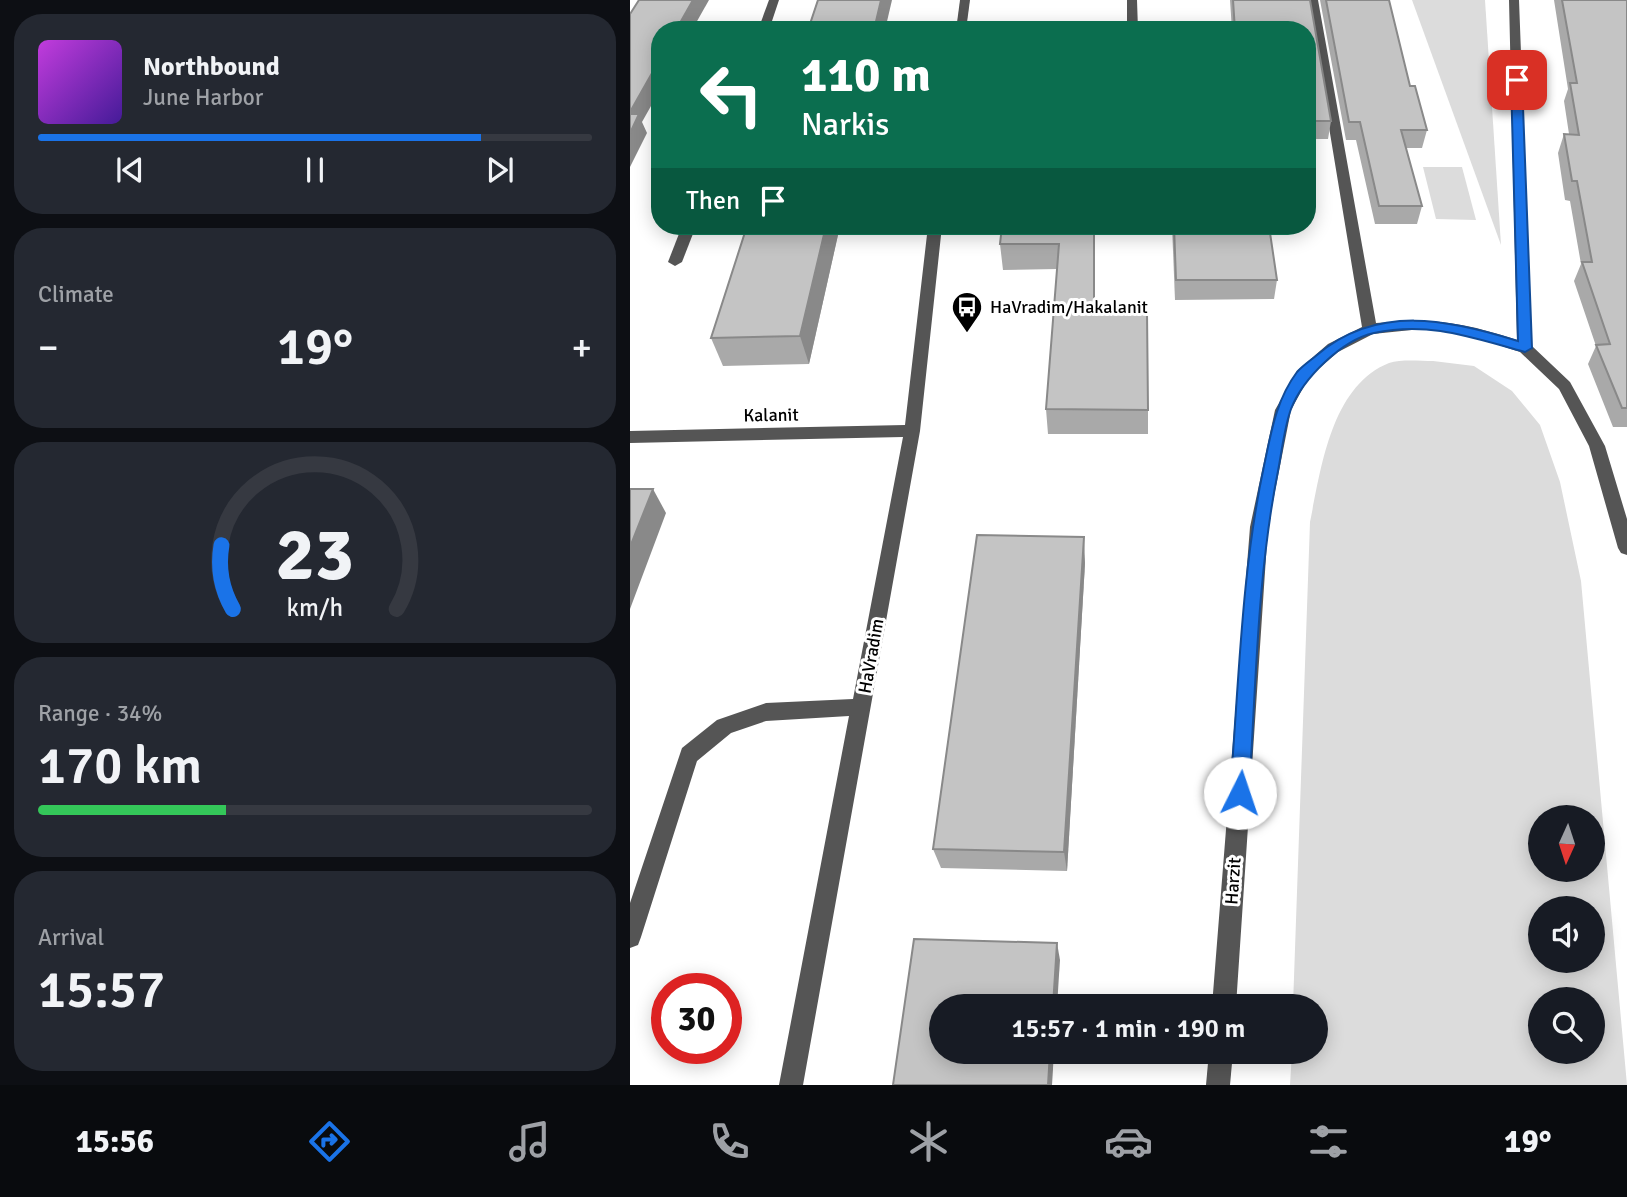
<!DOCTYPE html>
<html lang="en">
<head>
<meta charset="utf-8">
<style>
  :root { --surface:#171b24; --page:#242831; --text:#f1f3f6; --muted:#9ea1a6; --line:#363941; --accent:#1a73e8 }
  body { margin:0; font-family:Signika,sans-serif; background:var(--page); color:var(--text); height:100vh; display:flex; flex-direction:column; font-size:26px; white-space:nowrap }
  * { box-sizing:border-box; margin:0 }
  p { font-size:23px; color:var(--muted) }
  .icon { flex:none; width:38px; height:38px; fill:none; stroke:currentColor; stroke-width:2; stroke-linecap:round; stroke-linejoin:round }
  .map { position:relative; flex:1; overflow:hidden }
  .side { display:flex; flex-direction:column; gap:14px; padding:14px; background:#0d0f14; width:630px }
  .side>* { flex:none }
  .guide { position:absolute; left:21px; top:21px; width:665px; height:214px; border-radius:28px; box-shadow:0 4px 18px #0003; background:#0b6e4f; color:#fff; overflow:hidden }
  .needle { width:46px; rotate:183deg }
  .buttons { position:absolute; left:898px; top:805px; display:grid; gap:14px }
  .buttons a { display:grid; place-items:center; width:77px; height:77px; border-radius:50%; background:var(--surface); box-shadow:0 4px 18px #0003; font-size:35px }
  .speed { position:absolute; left:21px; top:973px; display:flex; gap:14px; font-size:35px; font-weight:700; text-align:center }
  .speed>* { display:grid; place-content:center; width:91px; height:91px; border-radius:50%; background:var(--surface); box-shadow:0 4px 18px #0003; line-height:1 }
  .speed .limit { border:10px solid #d22; background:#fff; color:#111 }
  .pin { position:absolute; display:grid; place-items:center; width:60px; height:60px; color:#fff; margin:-30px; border-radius:14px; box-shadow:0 4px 10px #0006 }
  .me { position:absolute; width:77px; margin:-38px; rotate:4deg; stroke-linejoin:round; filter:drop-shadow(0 0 5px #0008) }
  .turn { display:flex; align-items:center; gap:24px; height:147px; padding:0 35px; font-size:32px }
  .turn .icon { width:91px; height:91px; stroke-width:2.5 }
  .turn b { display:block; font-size:49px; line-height:60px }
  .then { display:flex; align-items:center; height:66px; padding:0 35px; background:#0003; gap:14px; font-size:26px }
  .big { font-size:52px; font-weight:600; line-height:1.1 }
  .side .widget { flex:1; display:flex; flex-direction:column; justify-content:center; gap:10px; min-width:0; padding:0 24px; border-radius:28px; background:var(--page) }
  .side .dial { align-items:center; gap:0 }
  .dial svg { height:182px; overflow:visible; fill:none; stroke:var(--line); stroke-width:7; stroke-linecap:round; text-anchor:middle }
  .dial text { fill:var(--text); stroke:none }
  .song { display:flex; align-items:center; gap:21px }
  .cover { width:84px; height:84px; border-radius:10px; background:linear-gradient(135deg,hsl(290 70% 55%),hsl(260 70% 35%)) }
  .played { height:7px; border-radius:4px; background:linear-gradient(90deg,var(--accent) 80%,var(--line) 80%) }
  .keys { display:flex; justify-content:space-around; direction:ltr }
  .heat { display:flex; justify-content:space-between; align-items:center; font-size:38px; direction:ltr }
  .charge { height:10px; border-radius:5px; background:linear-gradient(90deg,#34c759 34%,var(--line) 0) }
  .trip { position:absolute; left:299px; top:994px; width:399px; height:70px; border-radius:35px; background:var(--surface); box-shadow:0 4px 18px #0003; font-weight:600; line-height:70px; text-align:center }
  .dock { display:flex; height:112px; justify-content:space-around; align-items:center; background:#090b0e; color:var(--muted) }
  .dock .icon { width:49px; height:49px }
  .dock .on { color:var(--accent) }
  .dock b { font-size:32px; color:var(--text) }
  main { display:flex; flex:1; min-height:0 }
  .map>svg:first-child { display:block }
  .green { fill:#dcdcdc; fill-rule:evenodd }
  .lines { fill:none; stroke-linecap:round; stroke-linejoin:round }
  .minor { fill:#555; fill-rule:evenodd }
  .wall { fill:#a9a9a9 }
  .shaded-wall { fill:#898989 }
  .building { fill:#c4c4c4; stroke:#898989; stroke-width:2 }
  .route { fill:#1a73e8; stroke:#114b97; stroke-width:2 }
  .labels { text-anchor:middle; stroke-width:6; stroke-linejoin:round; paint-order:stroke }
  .poi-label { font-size:18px; fill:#000; stroke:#fff; text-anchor:start }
  .street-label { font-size:18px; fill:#000; stroke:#fff }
</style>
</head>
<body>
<main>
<section class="side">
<div class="widget">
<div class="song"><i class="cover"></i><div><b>Northbound</b><p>June Harbor</p></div></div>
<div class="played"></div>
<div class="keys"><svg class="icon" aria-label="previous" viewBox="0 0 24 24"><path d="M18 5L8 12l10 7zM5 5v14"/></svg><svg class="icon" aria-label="pause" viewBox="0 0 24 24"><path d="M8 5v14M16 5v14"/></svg><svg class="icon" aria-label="next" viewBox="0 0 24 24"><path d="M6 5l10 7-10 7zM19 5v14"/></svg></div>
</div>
<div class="widget"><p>Climate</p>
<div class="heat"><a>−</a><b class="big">19°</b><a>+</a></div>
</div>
<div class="widget dial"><svg viewBox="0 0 100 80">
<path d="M14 69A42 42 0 1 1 86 69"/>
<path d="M14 69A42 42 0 0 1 9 41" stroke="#1a73e8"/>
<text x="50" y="56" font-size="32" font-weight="700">23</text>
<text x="50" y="72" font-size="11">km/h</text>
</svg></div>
<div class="widget"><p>Range · 34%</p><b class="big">170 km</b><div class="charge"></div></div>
<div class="widget"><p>Arrival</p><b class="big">15:57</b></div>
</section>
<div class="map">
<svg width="997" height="1085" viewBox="0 0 997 1085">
  <rect width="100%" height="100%" fill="#fff"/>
  <!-- green -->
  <g class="green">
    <polygon points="782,0 855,0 871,245"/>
    <polygon points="793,167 832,167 846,220 806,219"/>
    <path d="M803 361 844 366 882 391 910 425 930 482 951 581 997 1085H660L662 1052H686V1006H663L680 522C691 469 701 386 759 363 771 359 790 361 803 361ZM910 817H962V870H910ZM910 908H962V961H910ZM910 999H962V1052H910Z"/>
  </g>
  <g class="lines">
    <!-- minor -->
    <g class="minor">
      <polygon points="139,0 149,0 139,30 128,30"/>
      <polygon points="330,0 340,0 336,30 326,30"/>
      <polygon points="497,0 507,0 508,30 458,30 463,27 497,26"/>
      <path d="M678 0H688L746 323C805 318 832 322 887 340L879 0H889L902 346 940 382 975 446 997 519V555L991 553 988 548 959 446 929 389 890 352 835 334 791 329 743 334 708 352 679 377 661 410 638 527 606 1006H582L620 527 645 410 668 370 698 344 732 327Z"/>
      <polygon points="52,226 66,226 52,262 45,266 38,262"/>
      <polygon points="298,226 312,226 290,431 173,1085 149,1085 219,716 136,721 101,733 67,761 11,937 8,945 0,948 0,903 52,748 87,720 136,703 223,699 273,437 0,443 0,431 275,425"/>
      <polygon points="579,1052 603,1052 600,1085 576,1085"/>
    </g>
  </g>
  <!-- wall -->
  <g class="wall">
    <polygon points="600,0 680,0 701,121 698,139 677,139 677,30 602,30"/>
    <polygon points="690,0 759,0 780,86 797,130 792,148 776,148 792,206 787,224 745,224 726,140 716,140"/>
    <polygon points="924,0 997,0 997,427 983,427 958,364 966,346 944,281 951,264 940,201 935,200 928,153 934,134 939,134 934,101 938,89"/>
    <polygon points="210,226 179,364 93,366 81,338"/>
    <polygon points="372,226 465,226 464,312 518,410 518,434 418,434 416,409 427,269 373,270 370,244"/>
    <polygon points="542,226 639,226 647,280 644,299 545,300"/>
    <polygon points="455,563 437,871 311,868 303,849"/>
  </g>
  <!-- shaded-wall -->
  <g class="shaded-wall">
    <polygon points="63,0 79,0 62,30 46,30"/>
    <polygon points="251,0 262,0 255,30 244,30"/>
    <polygon points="30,59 30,90 12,122 17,133 0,167 0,112"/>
    <polygon points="196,226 210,226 179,364 170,336"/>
    <polygon points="464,226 465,226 464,337"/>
    <polygon points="23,489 36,513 0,609 0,547"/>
    <polygon points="454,537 455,563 437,871 434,852"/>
    <polygon points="427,943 430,960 427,1006 423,1006"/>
    <polygon points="420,1052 424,1052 422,1085 418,1085"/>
  </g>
  <!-- building -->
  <g class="building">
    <polygon points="9,0 63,0 46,30 30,30 30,59 0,112 0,14"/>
    <polygon points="188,0 251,0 244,30 178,30"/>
    <polygon points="603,0 680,0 701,121 677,121 677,30 605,30"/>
    <polygon points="696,0 759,0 780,86 785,86 797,130 771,130 792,206 749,206 730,122 719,122"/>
    <polygon points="932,0 997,0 997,408 992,408 966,345 980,344 952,262 962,262 947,181 942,181 934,134 949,135 940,83 947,83"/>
    <polygon points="0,114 9,114 0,133"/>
    <polygon points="117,226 196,226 170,336 81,338"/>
    <polygon points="372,226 464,226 464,312 517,312 518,410 416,409 429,244 370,244"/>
    <polygon points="544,226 639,226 647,280 546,280"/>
    <polygon points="0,489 23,489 0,547"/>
    <polygon points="347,535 454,537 434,852 303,849"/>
    <polygon points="284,939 427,943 423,1006 312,1006 312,1052 420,1052 418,1085 263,1085"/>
  </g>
  <!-- route -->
  <path class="route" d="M887 77 892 80 902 348 895 352C843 338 800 321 744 333 712 340 673 378 661 409 654 428 652 451 648 471 627 577 626 686 619 793L616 799 610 802 603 799 600 793C609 684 611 573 634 466 641 433 646 400 667 372 672 366 681 360 687 355 747 304 819 319 888 341L881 80Z"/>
  <!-- icons -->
  <defs>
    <g id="bus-pin" transform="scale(1.575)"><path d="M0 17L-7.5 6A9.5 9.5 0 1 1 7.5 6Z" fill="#000" stroke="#fff"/><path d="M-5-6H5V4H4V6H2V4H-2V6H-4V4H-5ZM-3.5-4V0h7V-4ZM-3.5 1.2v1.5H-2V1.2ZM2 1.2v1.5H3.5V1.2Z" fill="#fff"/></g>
  </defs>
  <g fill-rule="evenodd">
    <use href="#bus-pin" x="337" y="307"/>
  </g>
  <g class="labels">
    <!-- poi labels -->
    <g class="poi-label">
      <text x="360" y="313">HaVradim/Hakalanit</text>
    </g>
    <!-- street labels -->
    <g class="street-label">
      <text transform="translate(141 415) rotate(-1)" y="6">Kalanit</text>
      <text transform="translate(241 656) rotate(-80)" y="6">HaVradim</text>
      <text transform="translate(603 881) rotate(-86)" y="6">Harzit</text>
    </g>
  </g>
</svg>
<div class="buttons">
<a><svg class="needle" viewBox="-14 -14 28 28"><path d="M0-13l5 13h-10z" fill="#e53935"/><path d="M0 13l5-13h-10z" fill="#9ea1a6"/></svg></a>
<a><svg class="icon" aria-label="sound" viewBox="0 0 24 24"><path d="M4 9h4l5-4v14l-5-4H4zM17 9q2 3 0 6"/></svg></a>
<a><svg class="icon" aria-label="search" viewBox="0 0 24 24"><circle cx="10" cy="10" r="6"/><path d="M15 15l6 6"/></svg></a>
</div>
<div class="speed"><div class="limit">30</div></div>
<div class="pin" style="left:887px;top:80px;background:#d93025"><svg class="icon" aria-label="arrive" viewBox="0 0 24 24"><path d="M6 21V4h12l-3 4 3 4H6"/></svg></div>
<svg class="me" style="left:610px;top:793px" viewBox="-20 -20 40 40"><circle r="19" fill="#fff"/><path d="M0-13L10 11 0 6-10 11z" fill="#1a73e8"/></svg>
<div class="trip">15:57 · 1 min · 190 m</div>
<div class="guide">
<div class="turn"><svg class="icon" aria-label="left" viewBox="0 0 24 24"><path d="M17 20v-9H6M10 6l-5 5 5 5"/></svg><div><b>110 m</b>Narkis</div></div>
<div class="then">Then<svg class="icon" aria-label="arrive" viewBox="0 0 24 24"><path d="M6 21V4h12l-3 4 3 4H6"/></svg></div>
</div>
</div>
</main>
<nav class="dock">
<b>15:56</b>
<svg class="icon on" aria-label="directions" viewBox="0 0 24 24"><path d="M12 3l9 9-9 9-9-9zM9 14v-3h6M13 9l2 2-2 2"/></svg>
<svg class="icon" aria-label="music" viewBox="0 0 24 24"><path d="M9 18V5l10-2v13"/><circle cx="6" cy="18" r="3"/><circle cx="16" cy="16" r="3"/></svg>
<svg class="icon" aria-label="phone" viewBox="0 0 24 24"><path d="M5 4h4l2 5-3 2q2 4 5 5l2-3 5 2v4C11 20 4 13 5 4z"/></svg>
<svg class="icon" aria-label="climate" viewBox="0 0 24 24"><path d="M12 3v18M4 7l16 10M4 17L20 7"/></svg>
<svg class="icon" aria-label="car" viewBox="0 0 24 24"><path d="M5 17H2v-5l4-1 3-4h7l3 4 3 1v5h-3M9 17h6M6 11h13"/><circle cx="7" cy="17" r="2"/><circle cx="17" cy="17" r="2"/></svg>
<svg class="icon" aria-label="filters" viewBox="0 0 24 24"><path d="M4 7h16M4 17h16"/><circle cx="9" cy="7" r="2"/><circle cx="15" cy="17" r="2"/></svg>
<b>19°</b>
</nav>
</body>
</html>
